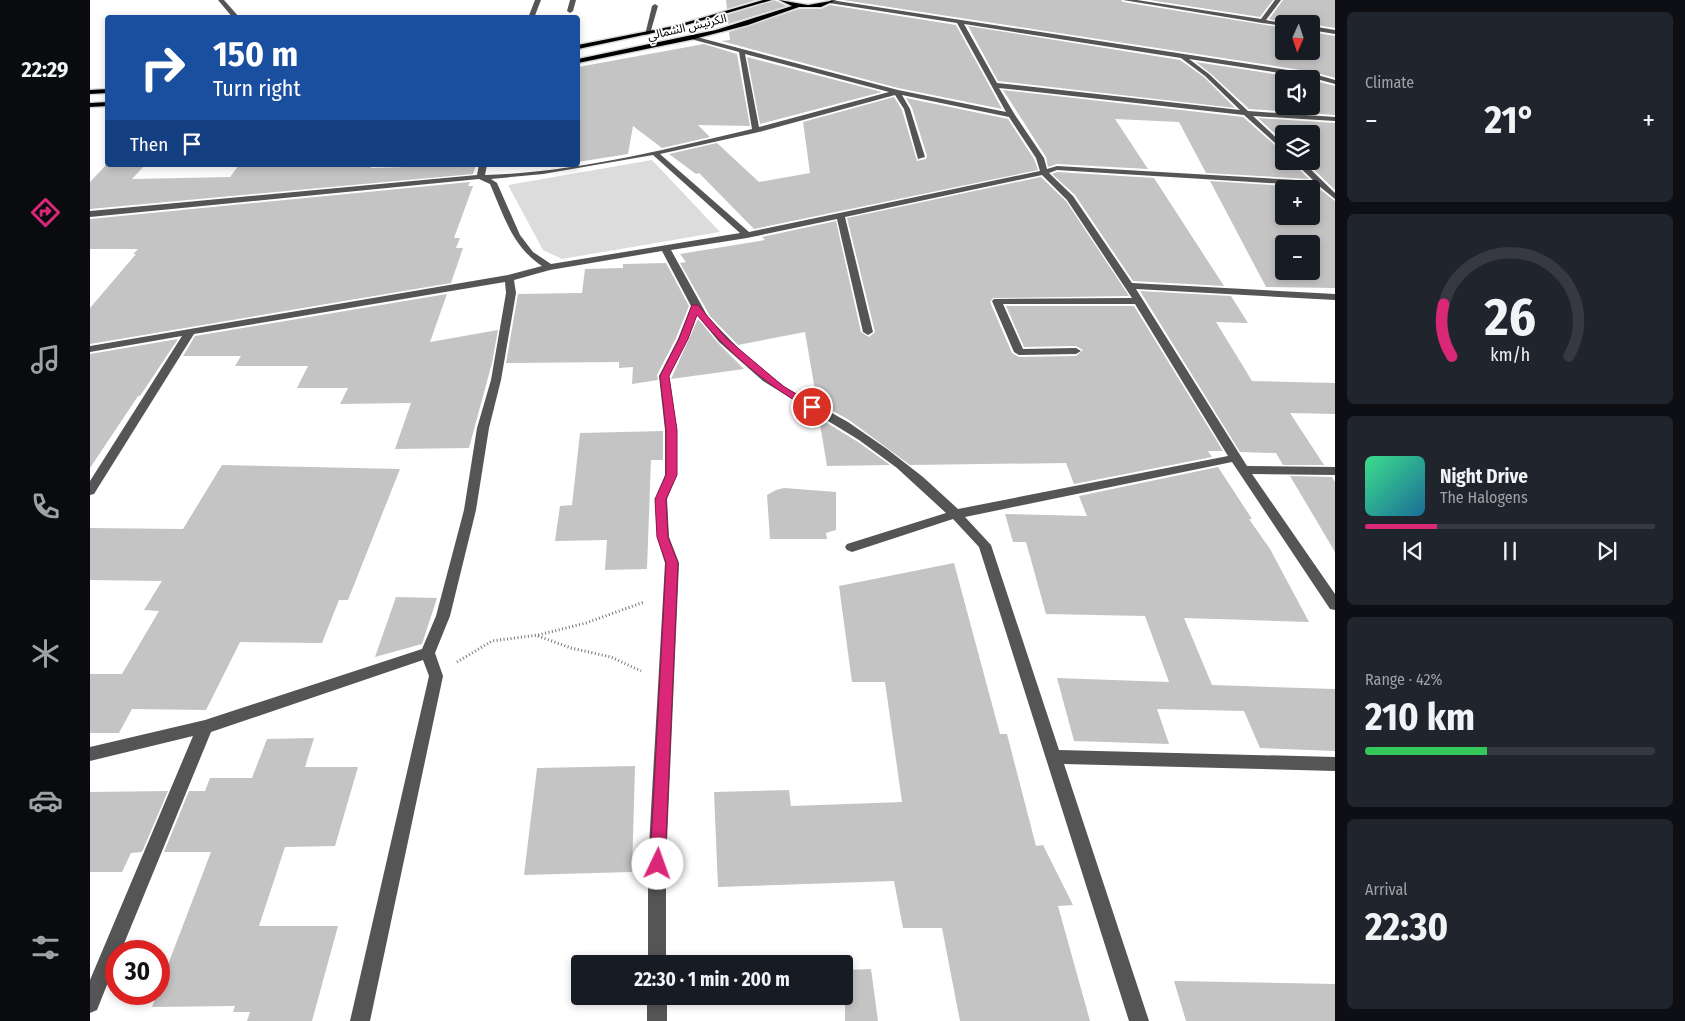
<!DOCTYPE html>
<html lang="en">
<head>
<meta charset="utf-8">
<style>
  :root { --surface:#171b24; --page:#20242c; --text:#f1f3f6; --muted:#9ea1a6; --line:#363941; --accent:#db2777 }
  body { margin:0; font-family:"Fira Sans Condensed","Noto Sans Arabic",sans-serif; background:var(--page); color:var(--text); height:100vh; display:flex; flex-direction:column; font-size:19px; white-space:nowrap }
  * { box-sizing:border-box; margin:0 }
  p { font-size:16px; color:var(--muted) }
  .icon { flex:none; width:28px; height:28px; fill:none; stroke:currentColor; stroke-width:2; stroke-linecap:round; stroke-linejoin:round }
  .map { position:relative; flex:1; overflow:hidden }
  .panel { display:flex; flex-direction:column; gap:12px; padding:12px; background:#0d0f14; width:350px }
  .panel>* { flex:none }
  .banner { position:absolute; left:15px; top:15px; width:475px; height:152px; border-radius:5px; box-shadow:0 2px 8px #0003; background:#1a4fa0; color:#fff; overflow:hidden }
  .needle { width:32px; rotate:183deg }
  .controls { position:absolute; left:1185px; top:15px; display:grid; gap:10px }
  .controls a { display:grid; place-items:center; width:45px; height:45px; border-radius:5px; background:var(--surface); box-shadow:0 2px 8px #0003; font-size:25px }
  .speed { position:absolute; left:15px; top:940px; display:flex; gap:10px; font-size:25px; font-weight:700; text-align:center }
  .speed>* { display:grid; place-content:center; width:65px; height:65px; border-radius:50%; background:var(--surface); box-shadow:0 2px 8px #0003; line-height:1 }
  .speed .limit { border:8px solid #d22; background:#fff; color:#111 }
  .pin { position:absolute; display:grid; place-items:center; width:42px; height:42px; color:#fff; margin:-21px; border:2px solid #fff; border-radius:50%; box-shadow:0 1px 5px #0007 }
  .me { position:absolute; width:55px; margin:-28px; rotate:3deg; stroke-linejoin:round; filter:drop-shadow(0 0 4px #0008) }
  .turn { display:flex; align-items:center; gap:18px; height:105px; padding:0 25px; font-size:22px }
  .turn .icon { width:65px; height:65px; stroke-width:2.5 }
  .turn b { display:block; font-size:35px; line-height:42px }
  .then { display:flex; align-items:center; height:48px; padding:0 25px; background:#0003; gap:10px; font-size:19px }
  .big { font-size:38px; font-weight:700; line-height:1.1 }
  .panel .widget { flex:1; display:flex; flex-direction:column; justify-content:center; gap:8px; min-width:0; padding:0 18px; border-radius:8px; background:var(--page) }
  .panel .dial { align-items:center; gap:0 }
  .dial svg { height:130px; overflow:visible; fill:none; stroke:var(--line); stroke-width:7; stroke-linecap:round; text-anchor:middle }
  .dial text { fill:var(--text); stroke:none }
  .song { display:flex; align-items:center; gap:15px }
  .cover { width:60px; height:60px; border-radius:8px; background:linear-gradient(135deg,hsl(150 70% 55%),hsl(200 70% 35%)) }
  .played { height:5px; border-radius:2px; background:linear-gradient(90deg,var(--accent) 25%,var(--line) 25%) }
  .keys { display:flex; justify-content:space-around; direction:ltr }
  .heat { display:flex; justify-content:space-between; align-items:center; font-size:28px; direction:ltr }
  .charge { height:8px; border-radius:4px; background:linear-gradient(90deg,#34c759 42%,var(--line) 0) }
  .trip { position:absolute; left:481px; top:955px; width:282px; height:50px; border-radius:5px; background:var(--surface); box-shadow:0 2px 8px #0003; font-weight:700; line-height:50px; text-align:center }
  main { display:flex; flex:1; min-height:0 }
  .tabs { display:flex; flex-direction:column; width:90px; justify-content:space-around; align-items:center; background:#090b0e; color:var(--muted) }
  .tabs .icon { width:35px; height:35px }
  .tabs .selected { color:var(--accent) }
  .tabs b { font-size:22px; color:var(--text) }
  .map>svg:first-child { display:block }
  .green { fill:#dcdcdc }
  .building { fill:#c4c4c4; fill-rule:evenodd }
  .lines { fill:none; stroke-linecap:round; stroke-linejoin:round }
  .major-casing { stroke:#dbdbdb; stroke-width:3 }
  .path { stroke:#777; stroke-width:3; stroke-dasharray:1 2.5; stroke-linecap:butt }
  .minor { fill:#555; fill-rule:evenodd }
  .major { fill:#000; fill-rule:evenodd }
  .route { fill:#db2777; stroke:#8e194d }
  .labels { text-anchor:middle; stroke-width:4; stroke-linejoin:round; paint-order:stroke }
  .far-street-label { font-size:12px; fill:#000; stroke:#fff }
</style>
</head>
<body>
<main>
<nav class="tabs">
<b>22:29</b>
<svg class="icon selected" aria-label="directions" viewBox="0 0 24 24"><path d="M12 3l9 9-9 9-9-9zM9 14v-3h6M13 9l2 2-2 2"/></svg>
<svg class="icon" aria-label="music" viewBox="0 0 24 24"><path d="M9 18V5l10-2v13"/><circle cx="6" cy="18" r="3"/><circle cx="16" cy="16" r="3"/></svg>
<svg class="icon" aria-label="phone" viewBox="0 0 24 24"><path d="M5 4h4l2 5-3 2q2 4 5 5l2-3 5 2v4C11 20 4 13 5 4z"/></svg>
<svg class="icon" aria-label="climate" viewBox="0 0 24 24"><path d="M12 3v18M4 7l16 10M4 17L20 7"/></svg>
<svg class="icon" aria-label="car" viewBox="0 0 24 24"><path d="M5 17H2v-5l4-1 3-4h7l3 4 3 1v5h-3M9 17h6M6 11h13"/><circle cx="7" cy="17" r="2"/><circle cx="17" cy="17" r="2"/></svg>
<svg class="icon" aria-label="filters" viewBox="0 0 24 24"><path d="M4 7h16M4 17h16"/><circle cx="9" cy="7" r="2"/><circle cx="15" cy="17" r="2"/></svg>
</nav>
<div class="map">
<svg width="1245" height="1021" viewBox="0 0 1245 1021">
  <rect width="100%" height="100%" fill="#fff"/>
  <!-- green -->
  <polygon class="green" points="562,160 630,232 472,259 453,250 418,185"/>
  <!-- building -->
  <g class="building">
    <polygon points="636,0 666,0 637,9"/>
    <polygon points="684,0 697,6 638,24 637,15"/>
    <polygon points="753,0 1031,0 1033,2 1194,28 1194,51 1221,51 1221,32 1245,36 1245,78 1224,72"/>
    <polygon points="1059,0 1183,0 1170,17"/>
    <polygon points="1193,0 1245,0 1245,28 1221,24 1199,24 1179,19"/>
    <polygon points="740,5 866,25 912,109 808,88 631,41 640,40 639,32 709,9 731,9"/>
    <polygon points="878,26 1090,60 1114,77 1145,108 908,81"/>
    <polygon points="614,44 647,54 660,126 608,125 620,137 572,148 543,126 538,154 488,162 488,67"/>
    <polygon points="657,57 792,92 670,124"/>
    <polygon points="1106,62 1216,79 1194,79 1194,106 1221,106 1221,80 1245,86 1245,115 1159,109 1120,73"/>
    <polygon points="913,90 1153,117 1194,153 1194,161 1201,161 1219,179 1116,173 1089,122 1025,119 1058,169 967,164 958,167 956,157"/>
    <polygon points="804,97 812,110 827,161 836,159 837,156 822,108 816,98 918,119 944,159 948,170 664,229 609,173 606,174 579,154 627,143 669,182 720,173 713,122"/>
    <polygon points="1168,118 1245,123 1245,190 1215,161 1221,161 1221,134 1194,134 1194,142"/>
    <polygon points="16,165 55,165 42,179 140,177 149,165 282,165 281,168 386,165 383,174 0,209 0,182"/>
    <polygon points="967,172 1064,178 1134,286 1043,281 985,195 962,174"/>
    <polygon points="951,177 976,201 1039,296 903,298 900,302 922,353 929,357 986,356 993,350 986,346 934,347 916,306 1044,306 1133,451 1118,451 1122,457 984,484 976,463 820,465 759,420 727,402 715,332 648,345 620,316 590,263 596,262 590,254 675,240 672,237 746,221 771,332 779,337 785,332 757,218"/>
    <path d="M1120 181 1228 188 1245 201V288L1176 287ZM1194 189H1221V216H1194ZM1194 244H1221V271H1194Z"/>
    <polygon points="380,182 378,186 383,186 364,238 370,238 366,248 373,248 361,283 0,344 0,308 46,254 43,254 48,249 0,249 0,219"/>
    <polygon points="576,263 599,306 586,338 567,375 568,380 542,384 543,367 529,368 529,362 416,363 428,294 492,293 495,269 533,268 533,264"/>
    <polygon points="1050,291 1141,296 1158,323 1126,322 1162,381 1245,383 1245,414 1200,413 1234,465 1193,465 1186,453 1150,452"/>
    <polygon points="357,294 340,342 408,330 402,363 379,448 305,449 321,403 250,404 258,388 207,388 218,366 145,366 151,356 93,356 105,336"/>
    <polygon points="608,319 628,343 654,369 581,379"/>
    <polygon points="88,339 50,396 48,396 0,468 0,354"/>
    <polygon points="729,418 768,442 800,465 737,466"/>
    <polygon points="573,431 573,460 561,460 557,569 515,570 517,540 465,541 470,506 482,505 490,433"/>
    <polygon points="132,465 310,469 258,600 249,600 232,643 150,642 116,710 42,709 29,733 0,733 0,674 32,674 69,611 54,610 72,581 0,580 0,528 93,529"/>
    <polygon points="1128,467 1162,519 1159,519 1180,549 1219,622 1094,618 1122,685 1245,689 1245,751 1170,748 1154,711 1067,709 1079,744 984,741 967,678 1079,682 1055,616 956,614 936,542 923,542 915,514 997,516 989,496"/>
    <polygon points="1200,476 1242,477 1245,482 1245,552"/>
    <polygon points="694,488 746,492 746,530 736,533 737,539 680,539 677,495 686,490"/>
    <polygon points="864,563 910,734 917,734 946,846 953,845 983,905 968,906 1000,1021 870,1021 852,928 813,928 804,881 628,887 624,792 699,790 701,806 812,802 795,682 762,682 749,586"/>
    <polygon points="306,597 347,598 332,644 285,657"/>
    <polygon points="224,738 215,767 268,767 245,846 195,847 169,926 248,926 222,1021 157,1021 160,1012 143,1012 145,1006 62,1007 67,994 69,994 69,988 121,852 74,852 99,791 115,791 120,778 162,778 177,739"/>
    <polygon points="545,766 542,872 434,875 447,768"/>
    <polygon points="78,791 52,852 41,853 32,872 0,872 0,792"/>
    <polygon points="781,969 788,1021 755,1021 755,970"/>
    <polygon points="1084,981 1245,984 1245,1021 1096,1021"/>
  </g>
  <g class="lines">
    <!-- major casing -->
    <g class="major-casing">
      <g id="major">
        <polygon points="673,0 682,0 586,28 488,49 488,45 584,26"/>
        <polygon points="689,0 718,5 746,0 731,7 709,7 658,25 600,40 488,63 488,59 626,30 702,6"/>
        <polygon points="18,89 18,93 0,94 0,90"/>
        <polygon points="18,102 18,106 0,107 0,103"/>
      </g>
    </g>
    <!-- path -->
    <g class="path">
      <polyline points="448,636 481,648 521,657 551,671"/>
      <polyline points="367,662 402,641 448,635 496,623 554,602"/>
    </g>
    <!-- minor -->
    <g class="minor">
      <polygon points="128,0 134,0 150,18 143,18"/>
      <polygon points="445,0 451,0 444,18 438,18"/>
      <polygon points="480,0 486,0 483,11 480,13 477,11"/>
      <path d="M741 0 1224 74 1245 80V84L1223 78 1099 59 1119 74 1158 111 1245 117V121L1163 116 1194 145V151L1154 115 909 88 925 115 954 158 957 169 967 166 1224 181 1203 161H1212L1245 193V199L1229 186 967 170 959 173 983 196 1042 283 1245 294V300L1046 289 1157 466 1245 467V475L1162 474 1245 594V610L1240 609 1142 462 875 517 901 545 969 750 1245 757V771L974 764 1059 1021H1039L889 547 863 519 762 552 757 550 755 547 757 544 856 513 807 468 769 440 673 381 629 342 607 315 598 339 579 376 587 430V475L577 499 579 537 589 563 576 864V964H558V864L575 563 567 537 565 499 575 475V430L569 376 588 339 601 306 572 251 460 270 424 280 426 293 411 380 399 428 386 510 360 616 345 653 353 676 280 1021H260L339 676 333 660 121 732 31 951H26V962L7 1010 0 1013V980L103 736 0 761V747L115 720 332 649 346 616 374 510 387 428 401 380 416 293 415 282 104 334 4 494 0 495V481L92 336 0 352V346L418 275 452 266C422 246 414 216 400 184L389 179 0 217V211L387 175 389 165H397L395 175C482 173 577 149 662 129L649 52 601 39 603 36 808 90 916 112 867 23 739 3ZM874 24 1091 58 1115 76 1150 110 907 83ZM655 54 799 92 669 127ZM805 95 814 109 828 159 835 157 820 109 812 95 919 117 946 158 950 171 659 232 570 154 669 132ZM563 155 650 233 461 264 443 252 430 235 407 183 401 179 453 174ZM952 175 977 200 1042 298 904 299 902 301 924 352 929 355 986 354 991 351 986 348 933 349 913 304H1045L1138 456 868 509 833 477 797 449 758 422 695 387 657 357 618 317 581 250 657 238 747 219 773 332 778 335 783 332 755 217Z"/>
      <polygon points="1033,0 1047,0 1171,19 1185,0 1191,0 1176,20 1197,24 1194,24 1194,26 1172,23"/>
      <polygon points="565,4 568,6 560,34 555,35 562,6"/>
      <polygon points="1221,26 1245,30 1245,34 1221,30"/>
      <rect x="557" y="996" width="20" height="25"/>
    </g>
    <!-- major -->
    <use href="#major" class="major"/>
  </g>
  <!-- route -->
  <path class="route" d="M602 305H608L636 338 693 386 727 407 722 410 719 409C675 384 639 353 607 315L598 339 579 376 587 430V475L576 499 578 537 588 563 575 864 573 870 568 872 562 870 560 864 576 563 567 537 565 499 576 475V430L570 376 589 339Z"/>
  <g class="labels">
    <!-- far-street labels -->
    <g class="far-street-label">
      <text transform="translate(597 27) rotate(-13)" y="4">الكرنيش الشمالي</text>
    </g>
  </g>
</svg>
<div class="controls">
<a><svg class="needle" viewBox="-14 -14 28 28"><path d="M0-13l5 13h-10z" fill="#e53935"/><path d="M0 13l5-13h-10z" fill="#9ea1a6"/></svg></a>
<a><svg class="icon" aria-label="sound" viewBox="0 0 24 24"><path d="M4 9h4l5-4v14l-5-4H4zM17 9q2 3 0 6"/></svg></a>
<a><svg class="icon" aria-label="layers" viewBox="0 0 24 24"><path d="M12 4l9 5-9 5-9-5zM3 14l9 5 9-5"/></svg></a>
<a>+</a>
<a>−</a>
</div>
<div class="speed"><div class="limit">30</div></div>
<div class="pin" style="left:722px;top:407px;background:#d93025"><svg class="icon" aria-label="arrive" viewBox="0 0 24 24"><path d="M6 21V4h12l-3 4 3 4H6"/></svg></div>
<svg class="me" style="left:568px;top:864px" viewBox="-20 -20 40 40"><circle r="19" fill="#fff"/><path d="M0-13L10 11 0 6-10 11z" fill="#db2777"/></svg>
<div class="trip">22:30 · 1 min · 200 m</div>
<div class="banner">
<div class="turn"><svg class="icon" aria-label="right" viewBox="0 0 24 24"><path d="M7 20v-9h11M14 6l5 5-5 5"/></svg><div><b>150 m</b>Turn right</div></div>
<div class="then">Then<svg class="icon" aria-label="arrive" viewBox="0 0 24 24"><path d="M6 21V4h12l-3 4 3 4H6"/></svg></div>
</div>
</div>
<section class="panel">
<div class="widget"><p>Climate</p>
<div class="heat"><a>−</a><b class="big">21°</b><a>+</a></div>
</div>
<div class="widget dial"><svg viewBox="0 0 100 80">
<path d="M14 69A42 42 0 1 1 86 69"/>
<path d="M14 69A42 42 0 0 1 9 37" stroke="#db2777"/>
<text x="50" y="56" font-size="32" font-weight="700">26</text>
<text x="50" y="72" font-size="11">km/h</text>
</svg></div>
<div class="widget">
<div class="song"><i class="cover"></i><div><b>Night Drive</b><p>The Halogens</p></div></div>
<div class="played"></div>
<div class="keys"><svg class="icon" aria-label="previous" viewBox="0 0 24 24"><path d="M18 5L8 12l10 7zM5 5v14"/></svg><svg class="icon" aria-label="pause" viewBox="0 0 24 24"><path d="M8 5v14M16 5v14"/></svg><svg class="icon" aria-label="next" viewBox="0 0 24 24"><path d="M6 5l10 7-10 7zM19 5v14"/></svg></div>
</div>
<div class="widget"><p>Range · 42%</p><b class="big">210 km</b><div class="charge"></div></div>
<div class="widget"><p>Arrival</p><b class="big">22:30</b></div>
</section>
</main>
</body>
</html>
